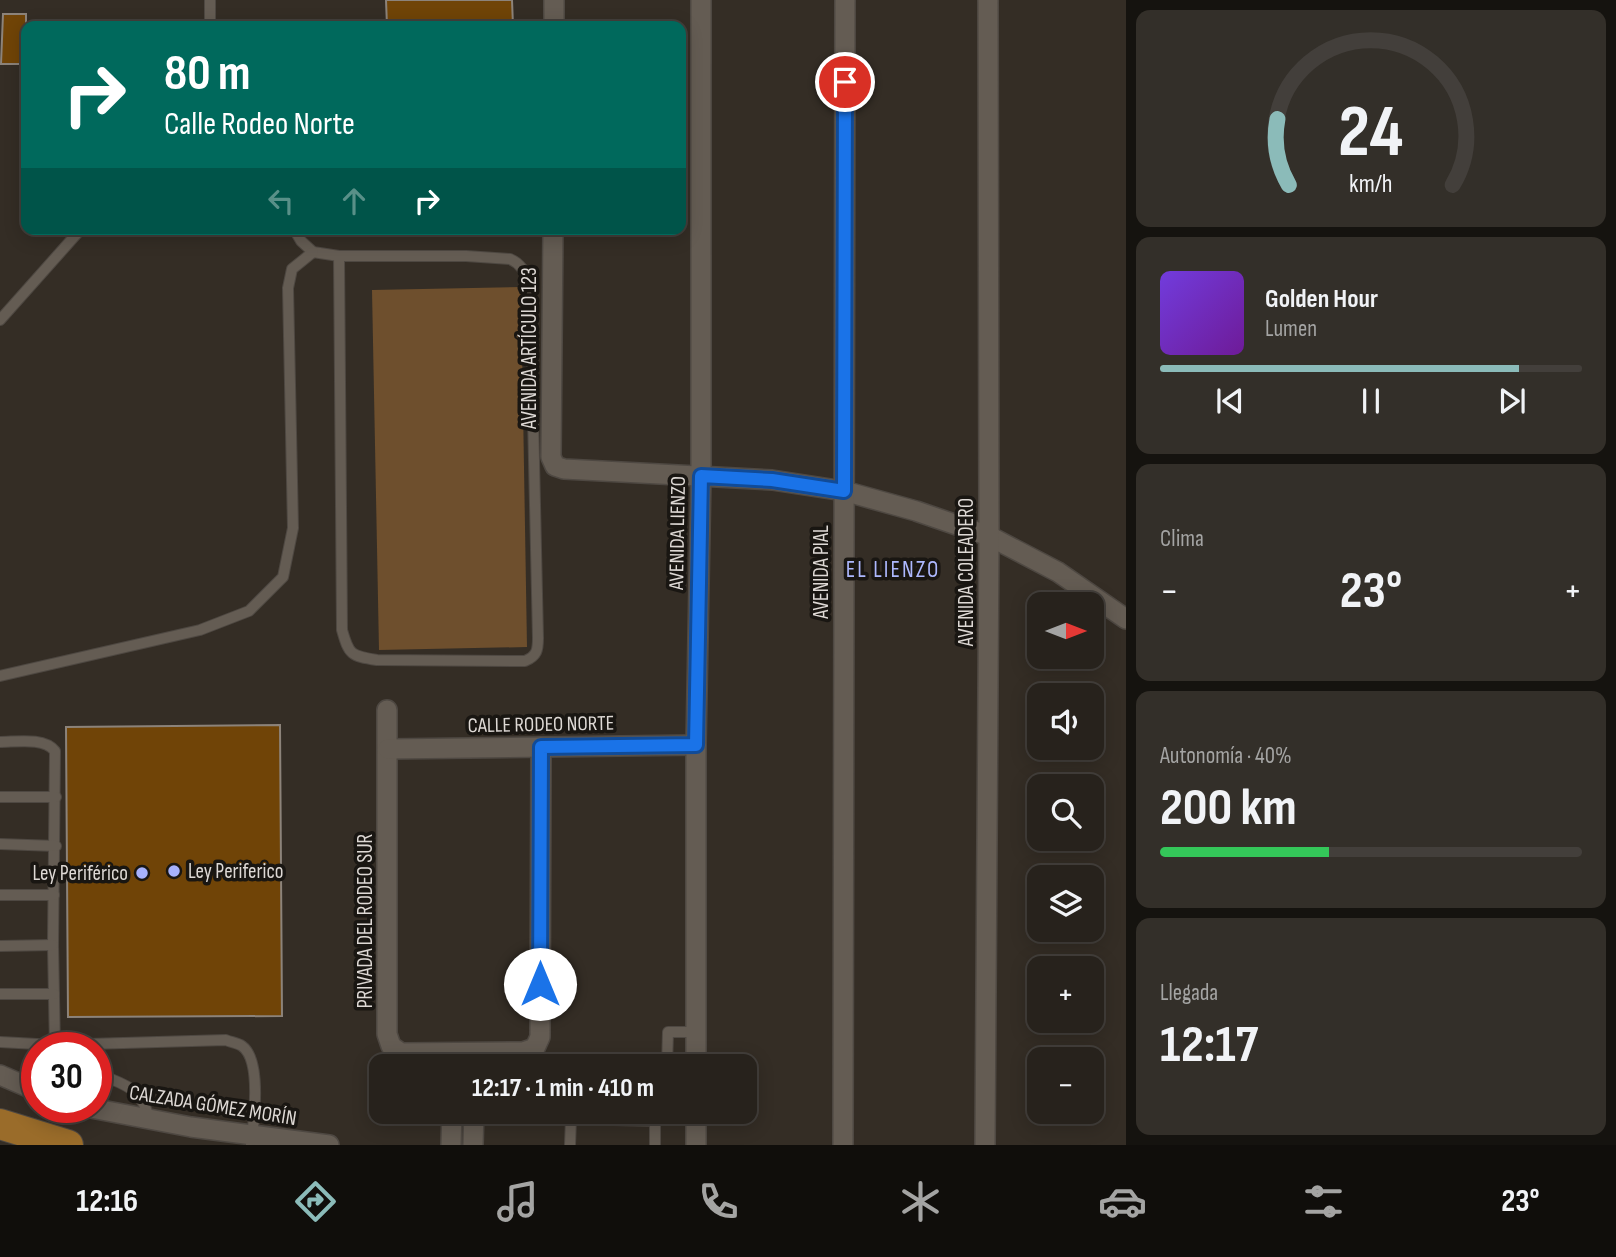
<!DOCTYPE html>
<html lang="es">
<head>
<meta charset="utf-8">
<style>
  :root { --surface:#27221c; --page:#332f29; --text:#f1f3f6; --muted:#a4a4a3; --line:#433f3b; --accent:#8bbbb9 }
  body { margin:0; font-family:"Sofia Sans Condensed",sans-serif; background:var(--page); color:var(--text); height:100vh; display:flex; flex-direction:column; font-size:26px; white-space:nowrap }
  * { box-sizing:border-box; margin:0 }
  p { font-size:23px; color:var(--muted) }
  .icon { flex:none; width:38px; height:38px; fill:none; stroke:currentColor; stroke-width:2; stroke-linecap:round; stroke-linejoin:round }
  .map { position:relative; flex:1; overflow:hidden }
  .drawer { display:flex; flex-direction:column; gap:10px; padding:10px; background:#15130f; width:490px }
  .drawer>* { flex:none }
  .guide { position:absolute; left:21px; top:21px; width:665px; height:214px; border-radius:14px; box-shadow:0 4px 18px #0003,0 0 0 2px var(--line); background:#00695c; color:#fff; overflow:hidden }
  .needle { width:46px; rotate:90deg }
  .controls { position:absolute; left:1027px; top:592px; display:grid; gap:14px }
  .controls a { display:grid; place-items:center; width:77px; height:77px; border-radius:14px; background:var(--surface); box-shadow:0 4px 18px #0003,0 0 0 2px var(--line); font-size:35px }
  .speed { position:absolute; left:21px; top:1032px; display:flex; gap:14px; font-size:35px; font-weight:700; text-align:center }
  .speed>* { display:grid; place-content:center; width:91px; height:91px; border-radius:50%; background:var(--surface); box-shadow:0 4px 18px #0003,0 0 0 2px var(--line); line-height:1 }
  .speed .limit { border:10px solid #d22; background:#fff; color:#111 }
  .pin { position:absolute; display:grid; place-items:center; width:60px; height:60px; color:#fff; margin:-30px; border:4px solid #fff; border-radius:50%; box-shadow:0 2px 7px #0007 }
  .me { position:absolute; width:77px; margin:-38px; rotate:0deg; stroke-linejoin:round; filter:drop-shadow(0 0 5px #0008) }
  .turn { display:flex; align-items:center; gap:24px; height:147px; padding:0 28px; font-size:32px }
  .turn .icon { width:91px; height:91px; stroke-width:2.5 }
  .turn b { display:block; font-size:49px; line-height:60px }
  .lanes { display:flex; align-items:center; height:66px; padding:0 28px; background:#0003; justify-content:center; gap:35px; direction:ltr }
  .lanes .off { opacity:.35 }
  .big { font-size:52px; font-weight:700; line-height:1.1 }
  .drawer .card { flex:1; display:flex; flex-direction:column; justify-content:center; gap:10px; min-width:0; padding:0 24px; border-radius:14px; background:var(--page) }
  .drawer .dial { align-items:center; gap:0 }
  .dial svg { height:182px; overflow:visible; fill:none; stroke:var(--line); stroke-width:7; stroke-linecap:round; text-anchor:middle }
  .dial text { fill:var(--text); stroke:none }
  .song { display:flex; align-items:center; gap:21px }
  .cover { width:84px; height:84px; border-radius:10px; background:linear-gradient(135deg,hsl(260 70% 55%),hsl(280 70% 35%)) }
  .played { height:7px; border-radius:4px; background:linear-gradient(90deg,var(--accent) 85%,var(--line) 85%) }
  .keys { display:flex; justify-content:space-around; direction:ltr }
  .heat { display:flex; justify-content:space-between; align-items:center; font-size:38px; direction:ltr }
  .charge { height:10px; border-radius:5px; background:linear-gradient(90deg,#34c759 40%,var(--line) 0) }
  .trip { position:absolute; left:369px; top:1054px; width:388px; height:70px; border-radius:14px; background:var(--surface); box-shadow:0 4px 18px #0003,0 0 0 2px var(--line); font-weight:700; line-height:70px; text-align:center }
  .menu { display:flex; height:112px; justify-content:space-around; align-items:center; background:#100e0b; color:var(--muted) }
  .menu .icon { width:49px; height:49px }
  .menu .selected { color:var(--accent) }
  .menu b { font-size:32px; color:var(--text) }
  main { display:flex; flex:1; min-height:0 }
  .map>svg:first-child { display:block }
  .green { fill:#6e4f2d }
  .building { fill:#704407; stroke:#8c837a; stroke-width:2 }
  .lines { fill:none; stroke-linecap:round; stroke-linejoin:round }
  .service-casing { stroke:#4e4842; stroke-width:12 }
  .minor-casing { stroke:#4e4842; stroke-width:22 }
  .primary-casing { stroke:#4e4842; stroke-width:32 }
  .service { stroke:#645c53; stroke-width:10 }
  .minor { stroke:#645c53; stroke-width:19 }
  .primary { stroke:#9a6c2a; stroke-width:30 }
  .route-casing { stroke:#114b97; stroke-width:18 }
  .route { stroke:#1a73e8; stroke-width:12 }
  .poi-dot { fill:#a6b1fc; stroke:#191612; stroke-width:2.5 }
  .labels { text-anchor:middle; stroke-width:7; stroke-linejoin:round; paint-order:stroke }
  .street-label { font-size:21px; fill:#ded9d5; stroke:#191612 }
  .poi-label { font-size:21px; fill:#ded9d5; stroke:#191612; text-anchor:start }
  .neighbourhood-label { font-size:23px; letter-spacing:2px; fill:#adb8fe; stroke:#191612 }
</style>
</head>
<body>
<main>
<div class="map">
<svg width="1126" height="1145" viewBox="0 0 1126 1145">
  <rect width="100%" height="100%" fill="#342d25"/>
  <!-- green -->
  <polygon class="green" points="521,287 527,647 379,650 372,290"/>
  <!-- building -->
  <g class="building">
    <polygon points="386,0 512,0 513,26 387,26"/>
    <polygon points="3,14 26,14 26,64 1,64"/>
    <polygon points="280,725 282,1016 68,1017 66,727"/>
  </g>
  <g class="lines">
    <!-- service casing -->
    <g class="service-casing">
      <g id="service">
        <polyline points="210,0 210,26"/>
        <path d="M294 229 301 241 313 252 339 256H466L510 259C520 263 525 272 530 282L538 638C538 650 537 656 525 661L377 660C351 656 349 655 342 630L339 256"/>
        <polyline points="0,320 81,229"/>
        <polyline points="0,676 200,630 249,611 283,577 293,528 288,288 292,269 313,252"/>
        <path d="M0 742C16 742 44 737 55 751L53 945 55 1048"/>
        <polyline points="0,797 56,797"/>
        <polyline points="0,844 56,846"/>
        <polyline points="0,895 54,895"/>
        <polyline points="0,946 53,945"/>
        <polyline points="0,994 54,994"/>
        <path d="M0 1042 55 1045 226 1040C230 1042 238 1043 242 1046 262 1060 254 1122 251 1145"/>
        <polyline points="667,1066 668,1032 696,1032"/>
        <path d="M96 1070C101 1076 104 1076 111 1079 134 1088 142 1094 149 1118"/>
        <polyline points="570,1145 571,1119 655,1121 667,1114 667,1111"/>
        <polyline points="655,1145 655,1121"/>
      </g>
    </g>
    <!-- minor casing -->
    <g class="minor-casing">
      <g id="minor">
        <polyline points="554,26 554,0"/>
        <polyline points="553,229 551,457 555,466 564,469 772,480 844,491 916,511 989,536 1058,572 1126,619"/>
        <polyline points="387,710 387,1034 391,1046 401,1053 523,1052 535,1048 540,1037 541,747"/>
        <polyline points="388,749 696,745"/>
        <polyline points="696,1066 696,745 701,476 701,0"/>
        <polyline points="0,1075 37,1091"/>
        <polyline points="91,1108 191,1127 329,1145"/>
        <polyline points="696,1111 696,1145"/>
        <polyline points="451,1145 452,1111"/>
        <polyline points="473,1145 474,1111"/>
        <polyline points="843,1145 845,0"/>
        <polyline points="985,1145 989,536 988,0"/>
      </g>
    </g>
    <!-- primary casing -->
    <g class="primary-casing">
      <polyline id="primary" points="0,1124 68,1145"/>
    </g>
    <!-- service -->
    <use href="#service" class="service"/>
    <!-- minor -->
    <use href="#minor" class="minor"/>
    <!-- primary -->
    <use href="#primary" class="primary"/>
  </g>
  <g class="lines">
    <!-- route casing -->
    <g class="route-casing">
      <polyline id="route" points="540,984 541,747 696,745 701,476 772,480 844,491 845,82"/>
    </g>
    <!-- route -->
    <use href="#route" class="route"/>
  </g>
  <!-- markers -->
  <g class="poi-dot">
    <circle cx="174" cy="871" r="7"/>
    <circle cx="142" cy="873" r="7"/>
  </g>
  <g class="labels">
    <!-- street labels -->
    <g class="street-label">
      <text transform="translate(529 348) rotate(-90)" y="7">AVENIDA ARTÍCULO 123</text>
      <text transform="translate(677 533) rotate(-89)" y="7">AVENIDA LIENZO</text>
      <text transform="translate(821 572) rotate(-90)" y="7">AVENIDA PIAL</text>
      <text transform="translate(966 572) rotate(-90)" y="7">AVENIDA COLEADERO</text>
      <text transform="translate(541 724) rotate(-1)" y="7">CALLE RODEO NORTE</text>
      <text transform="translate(365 921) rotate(-90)" y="7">PRIVADA DEL RODEO SUR</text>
      <text transform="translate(213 1105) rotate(9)" y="7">CALZADA GÓMEZ MORÍN</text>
    </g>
    <!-- poi labels -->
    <g class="poi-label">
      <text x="188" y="878">Ley Periferico</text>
      <text x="128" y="880" text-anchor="end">Ley Periférico</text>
    </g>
    <!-- neighbourhood labels -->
    <g class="neighbourhood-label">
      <text x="893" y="577">EL LIENZO</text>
    </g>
  </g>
</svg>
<div class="controls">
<a><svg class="needle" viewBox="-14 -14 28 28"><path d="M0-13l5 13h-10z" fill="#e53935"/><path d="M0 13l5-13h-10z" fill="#a4a4a3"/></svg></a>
<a><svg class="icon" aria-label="sound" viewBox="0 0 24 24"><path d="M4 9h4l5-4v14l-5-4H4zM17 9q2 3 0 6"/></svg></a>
<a><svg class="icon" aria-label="search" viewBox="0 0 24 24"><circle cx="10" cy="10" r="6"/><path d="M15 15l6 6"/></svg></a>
<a><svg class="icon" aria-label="layers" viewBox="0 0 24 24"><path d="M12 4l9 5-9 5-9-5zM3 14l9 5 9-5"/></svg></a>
<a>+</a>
<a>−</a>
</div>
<div class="speed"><div class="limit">30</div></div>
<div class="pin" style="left:845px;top:82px;background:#d93025"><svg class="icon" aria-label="arrive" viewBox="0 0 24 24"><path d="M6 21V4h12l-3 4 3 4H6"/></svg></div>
<svg class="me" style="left:540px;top:984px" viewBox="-20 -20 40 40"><circle r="19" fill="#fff"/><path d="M0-13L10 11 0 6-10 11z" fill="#1a73e8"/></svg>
<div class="trip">12:17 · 1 min · 410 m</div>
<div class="guide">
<div class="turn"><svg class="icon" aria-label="right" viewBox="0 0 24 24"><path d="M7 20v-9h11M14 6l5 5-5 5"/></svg><div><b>80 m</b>Calle Rodeo Norte</div></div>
<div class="lanes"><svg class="icon off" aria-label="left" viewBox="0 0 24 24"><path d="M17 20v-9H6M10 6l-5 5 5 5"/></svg><svg class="icon off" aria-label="ahead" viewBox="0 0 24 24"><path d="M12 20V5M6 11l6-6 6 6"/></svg><svg class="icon" aria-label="right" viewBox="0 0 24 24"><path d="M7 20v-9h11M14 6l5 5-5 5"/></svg></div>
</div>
</div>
<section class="drawer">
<div class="card dial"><svg viewBox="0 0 100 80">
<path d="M14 69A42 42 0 1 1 86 69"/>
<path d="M14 69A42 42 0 0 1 9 40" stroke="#8bbbb9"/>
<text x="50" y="56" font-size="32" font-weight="700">24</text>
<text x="50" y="72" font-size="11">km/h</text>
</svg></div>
<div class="card">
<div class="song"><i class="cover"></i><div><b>Golden Hour</b><p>Lumen</p></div></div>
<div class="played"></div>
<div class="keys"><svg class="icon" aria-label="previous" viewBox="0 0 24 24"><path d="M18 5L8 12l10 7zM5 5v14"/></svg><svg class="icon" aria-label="pause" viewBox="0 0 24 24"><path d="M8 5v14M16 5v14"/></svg><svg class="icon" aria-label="next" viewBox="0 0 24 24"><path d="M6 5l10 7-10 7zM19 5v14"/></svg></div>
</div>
<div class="card"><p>Clima</p>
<div class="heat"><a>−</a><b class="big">23°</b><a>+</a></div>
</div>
<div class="card"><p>Autonomía · 40%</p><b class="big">200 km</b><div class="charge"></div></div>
<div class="card"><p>Llegada</p><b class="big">12:17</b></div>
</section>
</main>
<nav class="menu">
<b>12:16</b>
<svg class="icon selected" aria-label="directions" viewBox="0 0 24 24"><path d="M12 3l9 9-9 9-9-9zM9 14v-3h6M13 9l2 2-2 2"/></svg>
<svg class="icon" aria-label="music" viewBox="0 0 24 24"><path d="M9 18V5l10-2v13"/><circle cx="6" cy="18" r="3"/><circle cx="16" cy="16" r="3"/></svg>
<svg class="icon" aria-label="phone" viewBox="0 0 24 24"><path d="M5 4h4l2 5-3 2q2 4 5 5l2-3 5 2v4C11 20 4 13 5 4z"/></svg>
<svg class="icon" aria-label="climate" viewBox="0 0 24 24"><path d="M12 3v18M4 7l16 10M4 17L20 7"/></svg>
<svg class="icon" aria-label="car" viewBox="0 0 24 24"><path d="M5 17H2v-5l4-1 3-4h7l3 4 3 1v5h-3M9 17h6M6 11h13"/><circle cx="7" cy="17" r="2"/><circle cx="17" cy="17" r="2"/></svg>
<svg class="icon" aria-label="filters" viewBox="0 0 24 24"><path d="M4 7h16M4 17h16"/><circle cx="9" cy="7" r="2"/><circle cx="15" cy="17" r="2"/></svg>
<b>23°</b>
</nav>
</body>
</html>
